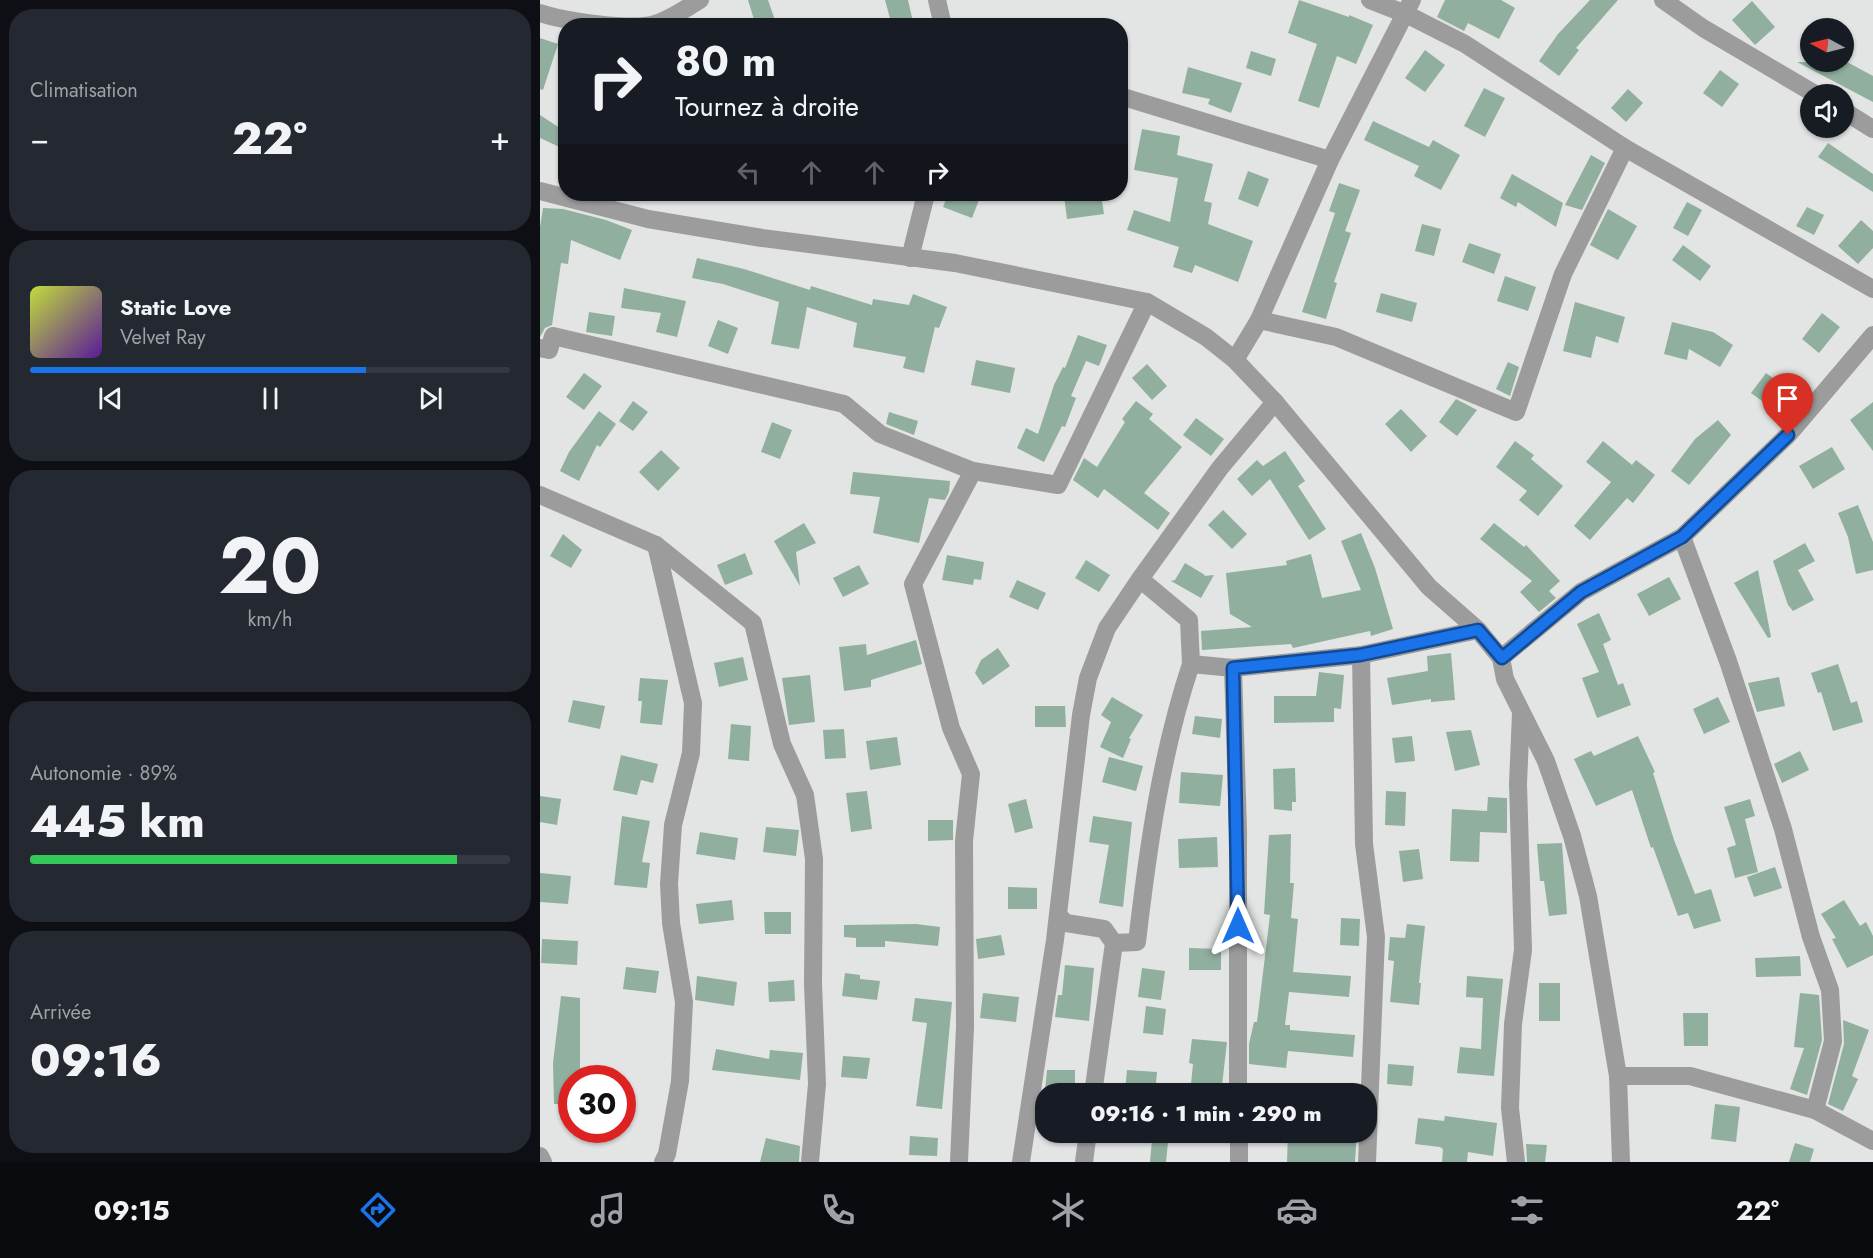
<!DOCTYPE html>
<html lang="fr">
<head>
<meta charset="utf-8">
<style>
  :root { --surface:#171b24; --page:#242831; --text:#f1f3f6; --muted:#9ea1a6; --line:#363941; --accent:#1a73e8 }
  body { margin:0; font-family:Jost,sans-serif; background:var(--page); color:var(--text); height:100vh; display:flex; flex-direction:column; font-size:22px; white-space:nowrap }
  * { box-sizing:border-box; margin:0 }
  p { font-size:20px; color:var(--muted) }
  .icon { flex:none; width:33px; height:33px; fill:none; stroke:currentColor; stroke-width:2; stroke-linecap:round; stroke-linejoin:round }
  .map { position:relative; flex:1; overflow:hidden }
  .side { display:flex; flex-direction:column; gap:9px; padding:9px; background:#0d0f14; width:540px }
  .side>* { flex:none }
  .guide { position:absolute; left:18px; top:18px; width:570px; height:183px; border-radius:24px; box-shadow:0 2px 4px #0004; background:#171b24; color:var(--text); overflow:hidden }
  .needle { width:39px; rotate:277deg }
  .buttons { position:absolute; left:1260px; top:18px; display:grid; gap:12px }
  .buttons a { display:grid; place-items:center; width:54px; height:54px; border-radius:50%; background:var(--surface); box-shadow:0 2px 4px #0004; font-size:30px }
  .speed { position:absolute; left:18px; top:1065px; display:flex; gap:12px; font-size:30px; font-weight:700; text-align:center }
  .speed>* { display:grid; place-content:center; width:78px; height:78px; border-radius:50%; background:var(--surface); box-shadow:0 2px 4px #0004; line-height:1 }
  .speed .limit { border:9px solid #d22; background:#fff; color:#111 }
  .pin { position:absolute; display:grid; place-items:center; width:51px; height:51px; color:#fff; margin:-62px -26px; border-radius:50% 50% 50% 0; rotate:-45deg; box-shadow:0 0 6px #0007 }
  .pin .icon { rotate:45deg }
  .me { position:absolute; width:66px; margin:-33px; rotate:0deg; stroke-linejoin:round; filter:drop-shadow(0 0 4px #0008) }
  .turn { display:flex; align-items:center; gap:21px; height:126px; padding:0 18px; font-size:27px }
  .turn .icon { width:78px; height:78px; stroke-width:2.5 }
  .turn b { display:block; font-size:42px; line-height:51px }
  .lanes { display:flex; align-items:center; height:57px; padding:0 18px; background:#0003; justify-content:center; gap:30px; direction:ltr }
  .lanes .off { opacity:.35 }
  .big { font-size:45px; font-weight:800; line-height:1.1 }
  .side .card { flex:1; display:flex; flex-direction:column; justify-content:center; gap:9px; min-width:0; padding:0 21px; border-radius:24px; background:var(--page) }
  .side .dial { align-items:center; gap:0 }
  .dial b { font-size:78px; line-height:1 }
  .song { display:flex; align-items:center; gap:18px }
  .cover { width:72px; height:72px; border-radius:9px; background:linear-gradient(135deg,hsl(70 70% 55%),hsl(270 70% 35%)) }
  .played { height:6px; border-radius:3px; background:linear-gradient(90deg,var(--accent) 70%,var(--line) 70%) }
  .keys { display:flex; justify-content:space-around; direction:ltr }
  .heat { display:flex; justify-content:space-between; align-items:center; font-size:33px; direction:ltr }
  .charge { height:9px; border-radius:4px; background:linear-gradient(90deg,#34c759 89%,var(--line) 0) }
  .trip { position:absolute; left:495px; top:1083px; width:342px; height:60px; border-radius:24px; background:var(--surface); box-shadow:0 2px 4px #0004; font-weight:800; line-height:60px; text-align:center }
  .dock { display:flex; height:96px; justify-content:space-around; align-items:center; background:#090b0e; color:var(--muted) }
  .dock .icon { width:42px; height:42px }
  .dock .active { color:var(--accent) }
  .dock b { font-size:27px; color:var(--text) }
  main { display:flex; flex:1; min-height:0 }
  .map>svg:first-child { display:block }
  .building { fill:#91af9e }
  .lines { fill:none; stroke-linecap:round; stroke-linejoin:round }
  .minor { stroke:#9d9c9d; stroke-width:18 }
  .route-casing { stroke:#114b97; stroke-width:15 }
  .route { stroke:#1a73e8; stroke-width:10 }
</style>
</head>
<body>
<main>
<section class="side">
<div class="card"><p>Climatisation</p>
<div class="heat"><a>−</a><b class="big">22°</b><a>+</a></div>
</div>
<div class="card">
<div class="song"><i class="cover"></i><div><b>Static Love</b><p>Velvet Ray</p></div></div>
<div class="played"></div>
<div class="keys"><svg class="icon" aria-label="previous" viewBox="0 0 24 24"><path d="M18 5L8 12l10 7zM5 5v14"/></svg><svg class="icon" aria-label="pause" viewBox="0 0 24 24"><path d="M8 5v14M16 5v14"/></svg><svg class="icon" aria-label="next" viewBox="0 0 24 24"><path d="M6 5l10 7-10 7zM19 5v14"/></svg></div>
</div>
<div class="card dial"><b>20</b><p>km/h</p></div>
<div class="card"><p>Autonomie · 89%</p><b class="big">445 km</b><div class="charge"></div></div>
<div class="card"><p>Arrivée</p><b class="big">09:16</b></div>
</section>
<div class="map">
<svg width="1333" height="1162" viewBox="0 0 1333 1162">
  <rect width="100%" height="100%" fill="#e2e5e3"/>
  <!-- building -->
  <g class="building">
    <polygon points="208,0 228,0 237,26 216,26"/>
    <polygon points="345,0 368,0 374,26 352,26"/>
    <polygon points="759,0 809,17 809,15 833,25 816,64 797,56 779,108 758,101 777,44 748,33"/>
    <polygon points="905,0 961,0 975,8 959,39 928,23 924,31 897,17"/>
    <polygon points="1050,0 1078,0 1036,48 1039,50 1019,76 999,61 1018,34"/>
    <polygon points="1212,1 1235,27 1215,45 1192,20"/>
    <polygon points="0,38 18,44 3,90 0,89"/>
    <polygon points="885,50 905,65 885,92 865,78"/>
    <polygon points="711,51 736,59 731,76 706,68"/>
    <polygon points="1257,62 1307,62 1333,76 1333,102"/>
    <polygon points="648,67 702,83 691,113 668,104 670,99 642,93"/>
    <polygon points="1180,70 1199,84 1182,107 1163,93"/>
    <polygon points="944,88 965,98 945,137 924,126"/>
    <polygon points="1088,89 1103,103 1086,122 1071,108"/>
    <polygon points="0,115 26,132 26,150 0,138"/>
    <polygon points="833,121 889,147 893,140 920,155 901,190 874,176 879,166 824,140"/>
    <polygon points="602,129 640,136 637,155 673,164 664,201 672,203 668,224 713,241 698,282 655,265 652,273 633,267 639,247 587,230 594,210 630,222 638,178 594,170"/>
    <polygon points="1288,143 1333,174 1333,192 1278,157"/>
    <polygon points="1051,155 1065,163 1042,210 1025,205"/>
    <polygon points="708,171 729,179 718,207 698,199"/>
    <polygon points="972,174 1023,203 1016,227 978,202 976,207 960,198"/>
    <polygon points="799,183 820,190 805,231 811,233 794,282 797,283 786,319 762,312 795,213 789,211"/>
    <polygon points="408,194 424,194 439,200 432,218 403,207"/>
    <polygon points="544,194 561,194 564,214 527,219 524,196"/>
    <polygon points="1147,202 1162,210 1148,236 1133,228"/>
    <polygon points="1267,207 1284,215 1274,235 1256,226"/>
    <polygon points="3,208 23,209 66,220 92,230 80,260 31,240 28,264 21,263 12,325 5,328 0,337 0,227"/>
    <polygon points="1068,209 1097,226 1078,260 1050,245"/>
    <polygon points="1321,220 1333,231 1333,248 1318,264 1298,246"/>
    <polygon points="882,224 901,229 894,256 875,251"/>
    <polygon points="929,243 961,254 954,274 922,262"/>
    <polygon points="1143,245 1171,266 1160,281 1132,260"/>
    <polygon points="157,258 204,269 270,290 271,286 332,305 333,299 369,305 373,294 407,307 399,328 395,327 384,373 363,368 366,357 313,347 317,323 267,307 259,349 231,344 239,302 183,284 152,278"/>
    <polygon points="965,276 996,287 988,311 957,301"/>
    <polygon points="84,288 146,301 137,337 116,332 121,313 81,308"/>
    <polygon points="841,293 877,303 872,322 836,312"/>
    <polygon points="1035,302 1085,317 1078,343 1056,336 1051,358 1023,351"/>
    <polygon points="49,312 75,316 72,336 46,332"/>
    <polygon points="1282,313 1300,327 1279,353 1262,339"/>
    <polygon points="178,320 198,328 188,354 168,346"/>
    <polygon points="1132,322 1173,332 1193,345 1180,367 1149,349 1147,360 1124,354"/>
    <polygon points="538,335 567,345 559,366 546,361 531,396 536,398 525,427 522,426 504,462 477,448 486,428 498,434 514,385 523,367 525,368"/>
    <polygon points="436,360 475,368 470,393 431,385"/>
    <polygon points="968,362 979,367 970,396 956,389"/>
    <polygon points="607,364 627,386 612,400 592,378"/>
    <polygon points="44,373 62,386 44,410 26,397"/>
    <polygon points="1226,373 1243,385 1229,406 1211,393"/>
    <polygon points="916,399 937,410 917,436 899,422"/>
    <polygon points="93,401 108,412 93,431 79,421"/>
    <polygon points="596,401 613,414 609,419 642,447 604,493 630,513 618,530 564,489 558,498 533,480 544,458 557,467 585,422 582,419"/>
    <polygon points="1333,402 1333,451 1310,420"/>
    <polygon points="861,409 887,436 871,452 845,424"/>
    <polygon points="59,411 76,424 60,447 57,445 39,481 20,471 29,452"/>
    <polygon points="349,412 378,421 374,435 346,424"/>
    <polygon points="656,418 684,439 671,456 643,435"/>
    <polygon points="1178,420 1191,435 1149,485 1131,471 1155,439"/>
    <polygon points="232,422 252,430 240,459 221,452"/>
    <polygon points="975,441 994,455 991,459 1023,486 998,516 979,500 987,491 956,467"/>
    <polygon points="1063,441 1092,465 1096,460 1115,475 1093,503 1087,498 1050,540 1034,526 1071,482 1046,462"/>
    <polygon points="1292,447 1305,469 1273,489 1259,466"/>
    <polygon points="121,450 140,468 118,491 99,472"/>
    <polygon points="745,451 765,481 758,486 786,529 769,540 730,479 712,496 697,479 717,460 723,466"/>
    <polygon points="313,472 410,481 409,492 405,500 389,498 379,543 333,533 340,497 310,494"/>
    <polygon points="1318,505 1333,542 1333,570 1316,574 1308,537 1298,513"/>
    <polygon points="683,510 707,534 692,549 668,525"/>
    <polygon points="264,523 276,543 256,552 260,586 234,541"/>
    <polygon points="954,523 984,547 986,545 1020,581 1009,591 1016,598 999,612 980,592 992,581 940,539"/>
    <polygon points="821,533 835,568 853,629 831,636 830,631 753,648 751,644 662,650 661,631 712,627 690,614 686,573 747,565 746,561 771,554 782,598 821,590 801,541"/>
    <polygon points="23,534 42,550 31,568 10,556"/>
    <polygon points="1265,543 1275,561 1258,570 1274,600 1253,611 1248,605 1233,561"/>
    <polygon points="205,553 213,574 185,585 177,565"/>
    <polygon points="407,555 444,562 441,580 434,579 433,585 402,580"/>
    <polygon points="546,560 570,575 559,592 535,578"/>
    <polygon points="645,563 665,575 664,576 674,575 661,598 631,581 635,580"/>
    <polygon points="319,565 329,584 303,597 293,578"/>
    <polygon points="1218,570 1231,637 1228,638 1194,583"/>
    <polygon points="1129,577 1141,599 1109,616 1097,594"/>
    <polygon points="477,580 506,593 498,610 469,597"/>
    <polygon points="1059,613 1071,640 1063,644 1078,685 1083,683 1091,705 1057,718 1042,678 1059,672 1037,624"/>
    <polygon points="376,640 382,664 331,680 331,687 304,691 299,647 326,644 327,655"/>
    <polygon points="458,648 470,666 443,685 435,673 441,660"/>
    <polygon points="911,653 915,700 891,702 891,699 852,705 847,678 888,671 887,656"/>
    <polygon points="203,657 208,680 179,687 174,663"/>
    <polygon points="1298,664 1311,703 1317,701 1323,722 1293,731 1281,692 1278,693 1271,673"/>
    <polygon points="779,672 804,675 801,709 794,708 794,722 734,723 734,696 776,696"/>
    <polygon points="270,675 275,722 249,725 242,678"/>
    <polygon points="1239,677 1245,706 1217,712 1208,683"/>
    <polygon points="100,678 128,680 122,725 100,723 102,701 98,701"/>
    <polygon points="572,697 603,715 589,738 591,739 583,758 560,747 571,722 561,715"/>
    <polygon points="1178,697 1190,722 1164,734 1153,709"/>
    <polygon points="33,700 65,706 60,729 28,722"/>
    <polygon points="495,706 525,706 526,727 495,727"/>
    <polygon points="655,716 682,719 680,738 652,734"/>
    <polygon points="191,724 211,726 209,761 188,759"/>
    <polygon points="304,729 306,758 285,759 283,730"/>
    <polygon points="931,730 940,765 915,771 906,732"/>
    <polygon points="872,736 875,761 855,763 852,738"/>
    <polygon points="1098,736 1115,772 1113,773 1134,840 1155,894 1171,889 1181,921 1154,929 1148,913 1138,916 1113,847 1111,848 1092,790 1056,806 1034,759 1051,751 1054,756"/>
    <polygon points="357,737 361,765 330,770 326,741"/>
    <polygon points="1260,751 1269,770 1242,783 1234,764"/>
    <polygon points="81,755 118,764 113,783 101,780 97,795 73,790"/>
    <polygon points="569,757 603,766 596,791 562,782"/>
    <polygon points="755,768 756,802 752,802 752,811 734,809 733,769"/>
    <polygon points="641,772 683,775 680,806 639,803"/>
    <polygon points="327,791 332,829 311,832 306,793"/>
    <polygon points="846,791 866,792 865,826 845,825"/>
    <polygon points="0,796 21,799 17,825 0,822"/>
    <polygon points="948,797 967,798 967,833 940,832 939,862 910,861 912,809 947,811"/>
    <polygon points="486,799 493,828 475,833 468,804"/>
    <polygon points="1210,799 1215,816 1205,819 1218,872 1195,878 1187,848 1196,845 1184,807"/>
    <polygon points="82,816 110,821 102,862 110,863 107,888 74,885"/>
    <polygon points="553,816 592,822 583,907 559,903 569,845 549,842"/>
    <polygon points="388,820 413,820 413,840 388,841"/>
    <polygon points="226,827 259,830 256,856 223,852"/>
    <polygon points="160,832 198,838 195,860 156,854"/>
    <polygon points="751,834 750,883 754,883 751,918 758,919 753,972 811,976 809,997 749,992 745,1025 750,1025 750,1030 815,1035 813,1057 748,1051 746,1068 709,1064 709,1044 714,1022 717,1022 730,915 724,914 729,835"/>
    <polygon points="677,837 678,867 639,868 638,839"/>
    <polygon points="1022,843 1027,914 1009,916 1004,881 1000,881 997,844"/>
    <polygon points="879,849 883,879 863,882 859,851"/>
    <polygon points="1235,867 1242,888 1214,897 1207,877"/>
    <polygon points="0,873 31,876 28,904 0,902"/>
    <polygon points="468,887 497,888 497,909 468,909"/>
    <polygon points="192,900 194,920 159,924 156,904"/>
    <polygon points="1304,900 1320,926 1326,922 1333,936 1333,955 1307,968 1292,939 1296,938 1281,914"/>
    <polygon points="224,912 251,912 251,934 225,934"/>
    <polygon points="801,918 820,919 819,946 800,945"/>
    <polygon points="376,924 400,927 398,946 345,941 345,947 316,947 316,938 304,937 304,925"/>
    <polygon points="867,924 885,926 879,983 881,983 879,1005 850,1002 854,961 848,960 850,937 865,938"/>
    <polygon points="461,935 465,955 438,959 436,939"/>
    <polygon points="2,939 38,941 37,965 1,963"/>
    <polygon points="649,948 681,949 681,970 649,970"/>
    <polygon points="1260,956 1261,976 1216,977 1215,958"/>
    <polygon points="525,965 554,968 549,1021 515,1017 518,995 522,995"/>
    <polygon points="86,967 119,971 116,993 83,989"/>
    <polygon points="602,968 625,971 621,1000 598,997"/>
    <polygon points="305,973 320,975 320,979 340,981 337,1000 302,996"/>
    <polygon points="157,976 197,982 194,1006 155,1000"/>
    <polygon points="927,976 963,979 954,1076 917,1073 920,1047 941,1049 943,998 926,997"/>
    <polygon points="254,980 255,1001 229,1002 228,982"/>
    <rect x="999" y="983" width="21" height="38"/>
    <polygon points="443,993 479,997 476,1022 440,1018"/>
    <polygon points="1260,993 1279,995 1282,1040 1267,1095 1250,1089 1264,1048 1254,1047"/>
    <polygon points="21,996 40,998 40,1078 32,1078 32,1104 14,1104 13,1063"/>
    <polygon points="375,998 412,1002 402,1109 376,1106 387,1023 372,1021"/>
    <polygon points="606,1006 626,1009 623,1035 603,1033"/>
    <polygon points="1143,1013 1168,1013 1168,1046 1144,1046"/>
    <polygon points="1303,1020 1329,1030 1312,1076 1318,1079 1303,1111 1288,1104 1304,1044"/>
    <polygon points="652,1039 687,1042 681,1094 650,1094 653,1064 649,1063"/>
    <polygon points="176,1049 229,1059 230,1050 263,1053 260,1080 172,1070"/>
    <polygon points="303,1056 330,1058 327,1079 301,1077"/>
    <polygon points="848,1064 874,1066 872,1086 847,1084"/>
    <polygon points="507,1070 535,1070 535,1091 505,1090"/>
    <polygon points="587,1070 617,1072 615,1094 585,1091"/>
    <polygon points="1175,1104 1200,1107 1196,1142 1171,1139"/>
    <polygon points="905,1116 957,1123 953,1156 928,1152 927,1162 902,1162 903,1149 900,1147 875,1144 878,1118 904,1121"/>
    <polygon points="748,1132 817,1132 815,1162 747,1162"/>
    <polygon points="370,1136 398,1138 397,1156 369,1155"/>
    <polygon points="226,1138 260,1146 259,1162 220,1162"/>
    <polygon points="612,1140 628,1142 626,1162 610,1162"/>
    <polygon points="1255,1143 1274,1149 1270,1162 1249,1162"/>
    <polygon points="986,1144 1007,1145 1005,1162 987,1162"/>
  </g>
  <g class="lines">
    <!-- minor -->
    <g class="minor">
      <polyline points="397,0 403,26"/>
      <polyline points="830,0 866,14 925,44 1085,148 1333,289"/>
      <polyline points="1123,0 1163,28 1275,94"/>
      <path d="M0 13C24 21 86 30 111 25 127 22 146 8 160 0"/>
      <polyline points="580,96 790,160"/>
      <polyline points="1304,111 1333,129"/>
      <polyline points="0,191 108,219 222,238 415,263 607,302 666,337 695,360 735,402 889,587 938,630 961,658 965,679 1006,761 1032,836 1048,896 1078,1076 1081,1162"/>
      <polyline points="370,258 386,194"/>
      <polyline points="719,320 796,337 976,412 1023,274 1085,148"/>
      <polyline points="0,348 9,350 13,336 304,404 340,434 433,471 518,485 607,302"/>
      <polyline points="695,360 719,320 790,160 872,0"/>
      <polyline points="0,495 116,545 213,623 242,744 265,795 274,859 273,984 277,1084 270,1162"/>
      <polyline points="1142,537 1188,661 1243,829 1271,937 1290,990 1293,1041 1275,1110"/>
      <polyline points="116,545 153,703 151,753 133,825 129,884 131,923 144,1002 140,1081 127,1154 123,1162"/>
      <polyline points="600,579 649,620 651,664 693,668 821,655 938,630"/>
      <polyline points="821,655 824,844 836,937 827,1162"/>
      <polyline points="961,658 1041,592 1142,537 1248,435 1333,335"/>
      <polyline points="693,668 698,830 698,1094"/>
      <polyline points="518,915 526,923 564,929 574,943 553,1094"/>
      <path d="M574 943 597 942C608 848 621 754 651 664"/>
      <polyline points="1078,1076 1150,1076 1275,1110 1333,1141"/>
      <polyline points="699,1132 699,1162"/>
      <polyline points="0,1156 3,1162"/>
      <polyline points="419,1162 425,1027 424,841 431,774 411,728 373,584 433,471"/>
      <polyline points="481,1162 515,940 541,715 548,678 567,628 600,579 680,468 735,402"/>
      <polyline points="544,1162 548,1132"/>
      <polyline points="976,1162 970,1108 973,1024 983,950 978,784 981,713"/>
    </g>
  </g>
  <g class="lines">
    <!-- route casing -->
    <g class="route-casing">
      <polyline id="route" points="698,926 693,668 820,655 938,630 962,658 1041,592 1142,537 1248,435"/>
    </g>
    <!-- route -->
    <use href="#route" class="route"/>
  </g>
</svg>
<div class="buttons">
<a><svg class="needle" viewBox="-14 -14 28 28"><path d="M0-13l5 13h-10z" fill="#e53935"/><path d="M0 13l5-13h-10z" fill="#9ea1a6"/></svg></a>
<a><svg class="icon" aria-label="sound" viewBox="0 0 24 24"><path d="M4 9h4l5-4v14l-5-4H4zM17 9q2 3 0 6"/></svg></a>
</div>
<div class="speed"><div class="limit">30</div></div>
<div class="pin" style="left:1248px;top:435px;background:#d93025"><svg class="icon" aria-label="arrive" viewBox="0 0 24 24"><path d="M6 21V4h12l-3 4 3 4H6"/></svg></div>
<svg class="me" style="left:698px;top:926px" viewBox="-20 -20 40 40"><path d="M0-17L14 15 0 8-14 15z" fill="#1a73e8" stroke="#fff" stroke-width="4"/></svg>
<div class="trip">09:16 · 1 min · 290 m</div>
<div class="guide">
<div class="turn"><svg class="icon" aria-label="right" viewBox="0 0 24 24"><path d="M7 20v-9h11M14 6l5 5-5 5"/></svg><div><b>80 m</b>Tournez à droite</div></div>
<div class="lanes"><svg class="icon off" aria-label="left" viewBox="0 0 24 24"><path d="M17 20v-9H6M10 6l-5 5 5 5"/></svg><svg class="icon off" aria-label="ahead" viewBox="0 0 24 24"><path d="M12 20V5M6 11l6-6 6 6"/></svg><svg class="icon off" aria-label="ahead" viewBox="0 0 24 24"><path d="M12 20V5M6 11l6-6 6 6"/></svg><svg class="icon" aria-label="right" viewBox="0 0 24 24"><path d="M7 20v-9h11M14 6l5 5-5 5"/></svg></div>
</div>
</div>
</main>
<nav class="dock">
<b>09:15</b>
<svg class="icon active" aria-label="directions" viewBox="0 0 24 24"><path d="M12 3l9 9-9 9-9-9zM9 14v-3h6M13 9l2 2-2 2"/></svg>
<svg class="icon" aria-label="music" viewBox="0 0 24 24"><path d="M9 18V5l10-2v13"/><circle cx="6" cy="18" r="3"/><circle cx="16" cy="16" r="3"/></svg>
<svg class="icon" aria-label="phone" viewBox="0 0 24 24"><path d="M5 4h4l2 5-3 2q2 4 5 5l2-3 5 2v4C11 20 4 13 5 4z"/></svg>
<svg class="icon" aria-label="climate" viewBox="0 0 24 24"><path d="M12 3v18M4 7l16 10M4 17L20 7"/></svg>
<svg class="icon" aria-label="car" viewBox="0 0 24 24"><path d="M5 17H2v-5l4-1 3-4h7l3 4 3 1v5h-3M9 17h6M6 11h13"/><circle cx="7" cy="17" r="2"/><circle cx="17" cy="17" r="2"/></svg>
<svg class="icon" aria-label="filters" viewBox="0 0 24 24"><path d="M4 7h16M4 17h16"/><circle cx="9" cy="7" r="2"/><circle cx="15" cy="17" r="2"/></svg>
<b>22°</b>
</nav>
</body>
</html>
